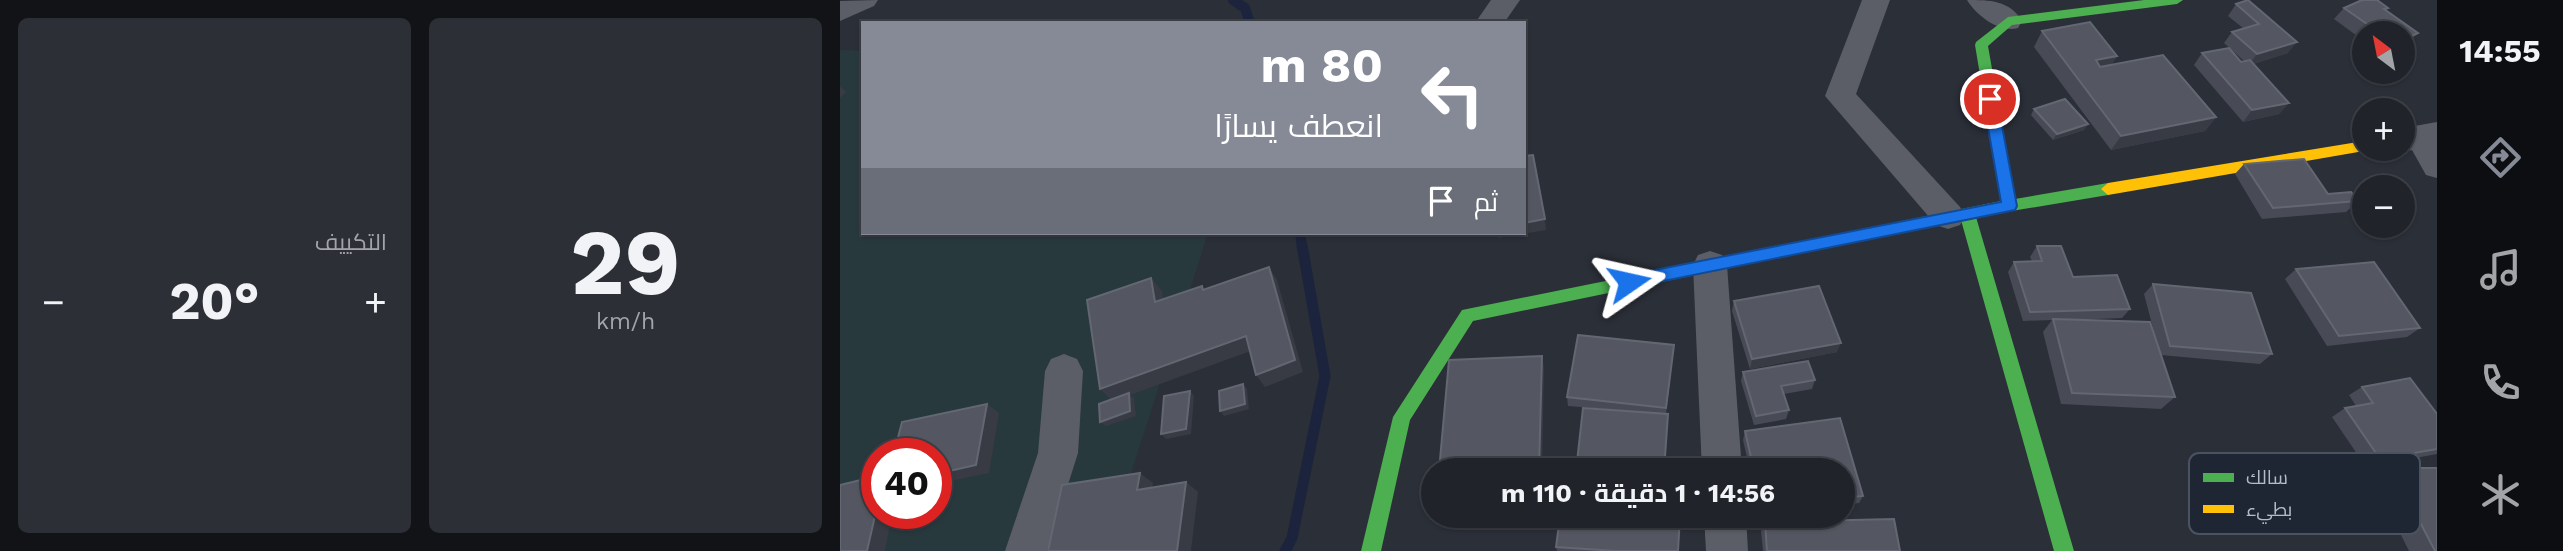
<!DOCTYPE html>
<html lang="ar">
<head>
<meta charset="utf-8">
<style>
  :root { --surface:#20232a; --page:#2d2f36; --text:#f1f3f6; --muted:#a2a4a8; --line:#3d4047; --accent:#858a96 }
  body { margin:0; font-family:"Work Sans",Cairo,sans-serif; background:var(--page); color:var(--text); direction:rtl; height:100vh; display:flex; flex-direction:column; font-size:26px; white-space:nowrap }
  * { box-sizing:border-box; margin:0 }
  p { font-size:23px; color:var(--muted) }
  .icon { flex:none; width:38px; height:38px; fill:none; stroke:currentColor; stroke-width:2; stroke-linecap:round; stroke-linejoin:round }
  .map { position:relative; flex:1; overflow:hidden; direction:ltr }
  .drawer { display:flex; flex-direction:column; gap:18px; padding:18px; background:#121317; width:840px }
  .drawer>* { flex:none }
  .top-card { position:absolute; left:21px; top:21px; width:665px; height:214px; border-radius:0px; box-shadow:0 2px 5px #0004,0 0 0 2px var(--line); direction:rtl; background:#858a96; color:#fff; overflow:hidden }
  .needle { width:46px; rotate:328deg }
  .buttons { position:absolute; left:1512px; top:21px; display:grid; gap:14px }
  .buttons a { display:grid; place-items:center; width:63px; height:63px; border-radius:50%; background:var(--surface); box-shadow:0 2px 5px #0004,0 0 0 2px var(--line); font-size:35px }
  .speed { position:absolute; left:21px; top:438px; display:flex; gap:14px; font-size:35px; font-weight:700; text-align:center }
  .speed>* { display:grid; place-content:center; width:91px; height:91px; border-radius:50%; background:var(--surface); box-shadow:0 2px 5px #0004,0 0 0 2px var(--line); line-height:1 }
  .speed .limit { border:10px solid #d22; background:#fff; color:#111 }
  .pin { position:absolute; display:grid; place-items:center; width:60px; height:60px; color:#fff; margin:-30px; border:4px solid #fff; border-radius:50%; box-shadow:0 2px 7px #0007 }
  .me { position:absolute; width:77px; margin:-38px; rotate:79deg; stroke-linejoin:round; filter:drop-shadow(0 0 5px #0008) }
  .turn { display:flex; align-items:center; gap:24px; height:147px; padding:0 28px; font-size:32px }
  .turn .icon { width:91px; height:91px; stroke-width:2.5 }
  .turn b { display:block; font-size:49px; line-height:60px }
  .then { display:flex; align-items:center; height:66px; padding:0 28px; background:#0003; gap:14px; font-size:26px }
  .big { font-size:52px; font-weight:700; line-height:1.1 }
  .drawer .card { flex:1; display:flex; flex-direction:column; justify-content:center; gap:10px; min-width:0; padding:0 24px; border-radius:10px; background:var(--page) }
  .drawer .dial { align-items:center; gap:0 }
  .dial b { font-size:91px; line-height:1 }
  .heat { display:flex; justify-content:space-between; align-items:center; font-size:38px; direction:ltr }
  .drawer .tiles { flex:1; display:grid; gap:18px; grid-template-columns:repeat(2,1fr) }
  .trip { position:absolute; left:581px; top:458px; width:434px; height:70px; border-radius:35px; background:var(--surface); box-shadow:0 2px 5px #0004,0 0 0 2px var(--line); font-weight:700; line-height:70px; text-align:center; direction:rtl }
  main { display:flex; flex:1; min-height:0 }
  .menu { display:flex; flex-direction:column; width:126px; justify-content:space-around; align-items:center; background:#0d0e11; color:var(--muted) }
  .menu .icon { width:49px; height:49px }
  .menu .active { color:var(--accent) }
  .menu b { font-size:32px; color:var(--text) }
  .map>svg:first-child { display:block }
  .green { fill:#28393e; fill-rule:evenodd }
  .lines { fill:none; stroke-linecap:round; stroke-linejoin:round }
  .stream-far1 { stroke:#1b243c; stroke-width:10 }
  .stream { stroke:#1b243c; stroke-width:11 }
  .street { fill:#5b5e66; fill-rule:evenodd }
  .fast { fill:#4caf50; fill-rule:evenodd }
  .slow { fill:#ffc107; fill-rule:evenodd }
  .wall { fill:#484b55 }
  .shaded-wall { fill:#383b44 }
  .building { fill:#545761; stroke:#636772; stroke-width:2 }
  .route { fill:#1a73e8; stroke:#114b97; stroke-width:2 }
  .key { fill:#1e2533; stroke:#4b5260; stroke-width:2 }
  .key-label { font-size:19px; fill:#b5bbc9 }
</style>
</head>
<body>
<main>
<nav class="menu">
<b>14:55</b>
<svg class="icon active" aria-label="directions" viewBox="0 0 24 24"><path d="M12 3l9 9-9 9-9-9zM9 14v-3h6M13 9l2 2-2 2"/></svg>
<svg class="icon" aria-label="music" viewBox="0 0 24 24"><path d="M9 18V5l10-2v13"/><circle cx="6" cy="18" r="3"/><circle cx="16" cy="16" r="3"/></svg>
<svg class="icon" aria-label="phone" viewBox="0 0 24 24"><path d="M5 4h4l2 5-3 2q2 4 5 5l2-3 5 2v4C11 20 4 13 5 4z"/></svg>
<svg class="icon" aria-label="climate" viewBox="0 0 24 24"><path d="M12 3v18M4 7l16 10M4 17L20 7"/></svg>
</nav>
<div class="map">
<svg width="1597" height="551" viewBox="0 0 1597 551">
  <rect width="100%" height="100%" fill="#2b2f38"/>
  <!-- green -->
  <path class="green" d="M0 50 23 51V233H368L266 551H0ZM37 453H96V513H37Z"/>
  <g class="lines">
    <!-- stream-far1 -->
    <g class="stream-far1">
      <polyline points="393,0 405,8 410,23"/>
      <polyline points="460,233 462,247"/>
    </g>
    <!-- stream -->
    <polyline class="stream" points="445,551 452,538 485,376 462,245"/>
    <!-- street -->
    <g class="street">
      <polygon points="38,0 34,6 0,21 0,1"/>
      <polygon points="651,0 680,0 664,23 635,23"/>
      <polygon points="1022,0 1050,0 1016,94 1120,207 1125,216 1120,225 1108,229 1096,225 985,96"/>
      <path d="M1127 0C1150 0 1169 0 1182 21L1178 28C1159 33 1137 16 1127 0Z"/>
      <polygon points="1597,122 1597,178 1586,175 1572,150 1563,152 1554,149 1563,149 1563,128"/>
      <polygon points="870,251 882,255 887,265 902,471 862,471 853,265 858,255"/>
      <polygon points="224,354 237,359 243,371 238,453 207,551 165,551 198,453 205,371 211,359"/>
      <polygon points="864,516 906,516 908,551 866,551"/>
    </g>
    <!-- fast -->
    <polygon class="fast" points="1304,0 1343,0 1337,4 1172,25 1148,46 1175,199 1268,183 1275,189 1268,195 1136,217 1234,551 1214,551 1121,220 633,321 570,420 541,551 521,551 553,417 622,310 1161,201 1135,45 1136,42 1168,17"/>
    <!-- slow -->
    <polygon class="slow" points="1524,141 1524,149 1530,149 1524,151 1268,195 1261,189 1268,183"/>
  </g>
  <!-- wall -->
  <g class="wall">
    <polygon points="1408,0 1448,53 1413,64 1449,103 1439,114 1403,122 1354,65 1362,53 1401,62 1404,61 1384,43 1392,32 1403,28 1388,16 1396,4"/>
    <polygon points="1504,8 1545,11 1578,33 1567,44 1563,33 1524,33 1524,41 1494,19"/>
    <polygon points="1202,31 1277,56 1272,64 1376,117 1365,131 1271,150 1194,47"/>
    <polygon points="1194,109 1248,124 1244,130 1213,140 1191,115"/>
    <polygon points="1404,164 1488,194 1518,201 1506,212 1422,219 1395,174"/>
    <polygon points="1197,246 1233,277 1290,309 1282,318 1232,320 1318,347 1304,294 1313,284 1432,354 1420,364 1321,355 1335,397 1321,409 1221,404 1203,332 1212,320 1183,321 1168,272 1174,262 1192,261 1190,257"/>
    <polygon points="1456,269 1580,328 1567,337 1487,346 1445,279"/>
    <polygon points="894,301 997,352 910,369 892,311"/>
    <polygon points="834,345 826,414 728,406 727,397"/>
    <polygon points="903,372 975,380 972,389 944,394 949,410 946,419 914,425 901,381"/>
    <polygon points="1522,387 1597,414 1597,454 1526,467 1492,417 1505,408 1516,406 1509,395"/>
    <polygon points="1000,418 1023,496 1019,503 1003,505 1003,471 910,471 903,440 905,431"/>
    <polygon points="1552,468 1597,551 1569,551 1533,479"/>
    <polygon points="925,522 1060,551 923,551 921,531"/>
    <polygon points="716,547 838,551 717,551"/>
  </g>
  <!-- shaded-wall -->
  <g class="shaded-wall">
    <polygon points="1578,33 1567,44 1563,46 1563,40"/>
    <polygon points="1457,42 1448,53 1408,66 1417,54"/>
    <polygon points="1277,56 1268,71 1247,75 1256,60"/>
    <polygon points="0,86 6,92 0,98"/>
    <polygon points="1449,103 1439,114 1403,122 1412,110"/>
    <polygon points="1376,117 1365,131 1271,150 1281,136"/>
    <polygon points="1248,124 1244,130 1213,140 1217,134"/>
    <polygon points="705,219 706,230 658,238 657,233 684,233 684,223"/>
    <polygon points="429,267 437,280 463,372 425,387 416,375"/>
    <polygon points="311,278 322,291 326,315 315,302"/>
    <polygon points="406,336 416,349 290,395 294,398 296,416 266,426 260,422 273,401 260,389"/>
    <polygon points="1001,343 997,352 910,369 912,359"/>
    <polygon points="702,356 704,368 702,471 699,471"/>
    <polygon points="403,384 407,389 409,409 384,416 380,411"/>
    <polygon points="350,391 354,396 351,434 326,439 321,434"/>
    <polygon points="147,404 159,413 149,473 96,484 96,474"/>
    <polygon points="300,473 313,483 310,499 297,490"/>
    <polygon points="346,482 358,492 351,551 337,551"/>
    <polygon points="37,507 37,513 52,513 45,551 27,551"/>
  </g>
  <!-- building -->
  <g class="building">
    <polygon points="1408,0 1457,42 1417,54 1392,32 1419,24 1396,4"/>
    <polygon points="1522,0 1537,0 1548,8 1544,9 1578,33 1563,40 1563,33 1540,33 1504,8"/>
    <polygon points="1250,22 1277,56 1256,60 1260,67 1323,55 1376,117 1281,136 1202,31"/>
    <polygon points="1389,48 1401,62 1410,60 1449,103 1412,110 1362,53"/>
    <polygon points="1225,99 1248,124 1217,134 1194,109"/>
    <polygon points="693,155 705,219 684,223 684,156"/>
    <polygon points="1464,159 1488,194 1511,192 1518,201 1433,208 1404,164"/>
    <polygon points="1197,246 1221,246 1233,277 1277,275 1290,309 1190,312 1174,262 1202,261"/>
    <polygon points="1534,262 1580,328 1499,336 1456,269"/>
    <polygon points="429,267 455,360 416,375 406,336 260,389 247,300 311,278 315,302 362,286 363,290"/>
    <polygon points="1313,284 1411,293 1432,354 1330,346"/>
    <polygon points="979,286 1001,343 912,359 894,301"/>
    <polygon points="1213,319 1310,322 1335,397 1232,393"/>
    <polygon points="738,335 834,345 826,408 727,397"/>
    <polygon points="702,356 699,471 599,471 609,360"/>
    <polygon points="968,361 975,380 941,386 949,410 916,416 903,372"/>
    <polygon points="1570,378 1597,414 1597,449 1540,459 1505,408 1533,403 1522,387"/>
    <polygon points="403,384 405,404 380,411 379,391"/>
    <polygon points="350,391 346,429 321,434 324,396"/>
    <polygon points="289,393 290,411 260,422 259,404"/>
    <polygon points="147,404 136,465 96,474 96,453 54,453 62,422"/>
    <polygon points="743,408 828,414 824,471 736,471"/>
    <polygon points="1000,418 1023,496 1003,498 1003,471 914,471 905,431"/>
    <polygon points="1552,468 1597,468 1597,551 1595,551"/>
    <polygon points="300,473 297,490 346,482 337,551 208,551 222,485"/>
    <polygon points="37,476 37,507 27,551 0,551 0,485"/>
    <polygon points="720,516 840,516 838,551 776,551 716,547"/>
    <polygon points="1054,519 1060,551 927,551 925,522"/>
  </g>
  <!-- route -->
  <polygon class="route" points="1150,94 1157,99 1177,206 1175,210 789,288 783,286 781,282 783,277 789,275 1161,202 1143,99"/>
  <!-- legend -->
  <rect x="1349" y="453" width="231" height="81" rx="10" class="key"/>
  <rect x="1363" y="473" width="31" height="9" fill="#4caf50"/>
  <rect x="1363" y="505" width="31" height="8" fill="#ffc107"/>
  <g class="key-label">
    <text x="1406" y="484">سالك</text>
    <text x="1406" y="516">بطيء</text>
  </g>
</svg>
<div class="buttons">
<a><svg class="needle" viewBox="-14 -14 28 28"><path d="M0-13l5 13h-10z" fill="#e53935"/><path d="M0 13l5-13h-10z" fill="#a2a4a8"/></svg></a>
<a>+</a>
<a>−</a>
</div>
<div class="speed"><div class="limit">40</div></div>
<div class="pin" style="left:1150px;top:99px;background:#d93025"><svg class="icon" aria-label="arrive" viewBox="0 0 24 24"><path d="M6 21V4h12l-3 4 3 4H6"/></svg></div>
<svg class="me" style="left:789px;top:282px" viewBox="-20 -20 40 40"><path d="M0-17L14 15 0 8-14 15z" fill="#1a73e8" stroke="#fff" stroke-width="4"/></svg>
<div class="trip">14:56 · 1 دقيقة · 110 m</div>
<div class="top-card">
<div class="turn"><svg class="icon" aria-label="left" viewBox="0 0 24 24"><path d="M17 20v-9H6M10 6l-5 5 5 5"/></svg><div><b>80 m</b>انعطف يسارًا</div></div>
<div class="then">ثم<svg class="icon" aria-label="arrive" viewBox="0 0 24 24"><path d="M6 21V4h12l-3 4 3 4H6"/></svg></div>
</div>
</div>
<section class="drawer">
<div class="tiles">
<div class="card dial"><b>29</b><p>km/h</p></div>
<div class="card"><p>التكييف</p>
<div class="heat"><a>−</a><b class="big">20°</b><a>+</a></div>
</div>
</div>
</section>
</main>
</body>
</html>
